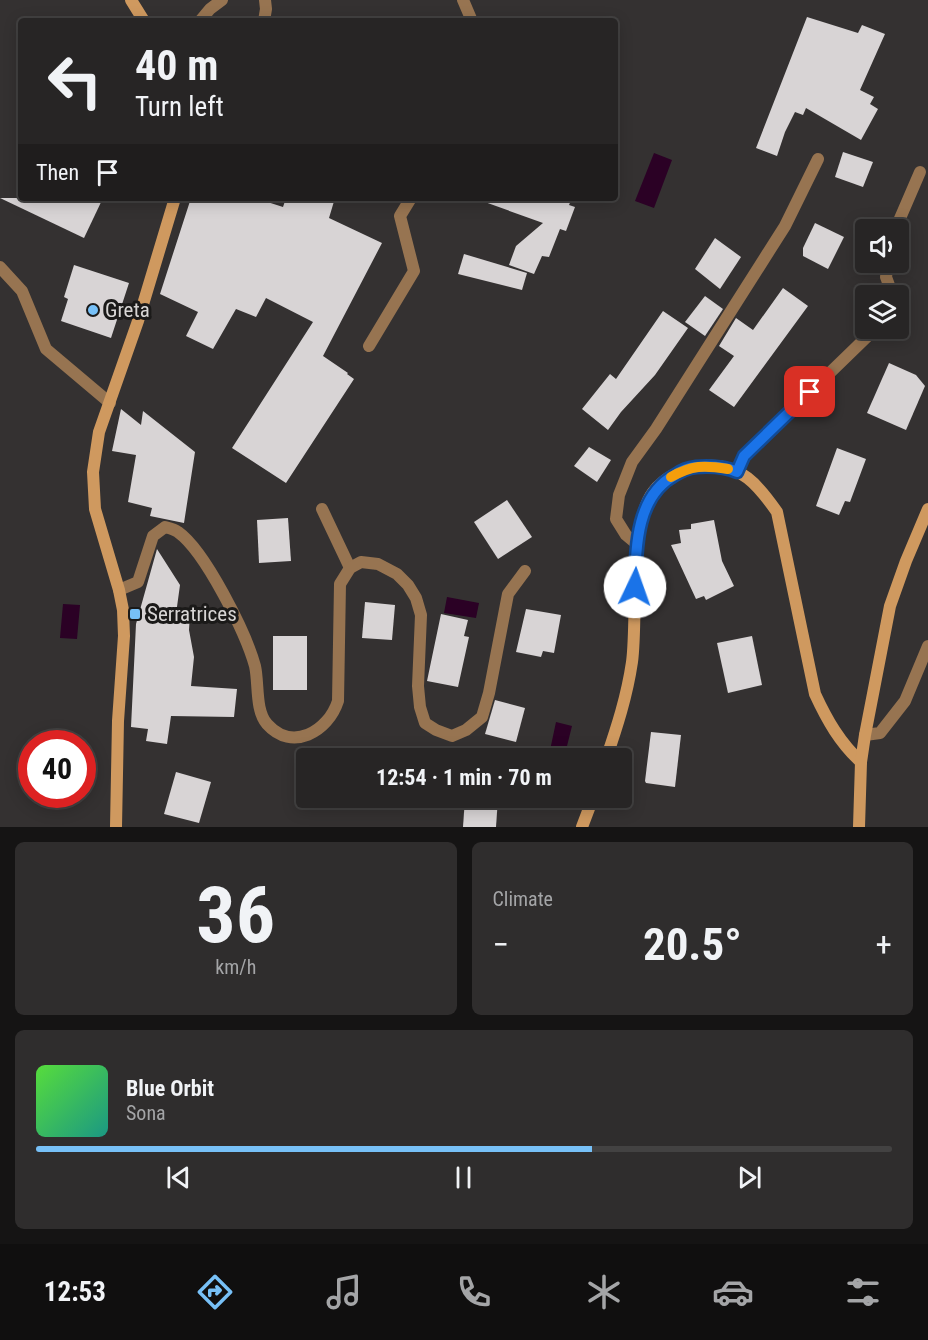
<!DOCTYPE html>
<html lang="en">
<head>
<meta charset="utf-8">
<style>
  :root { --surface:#272525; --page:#2f2d2d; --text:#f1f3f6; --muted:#a4a5a7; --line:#434242; --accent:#77c0f7 }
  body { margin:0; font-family:"Roboto Condensed",sans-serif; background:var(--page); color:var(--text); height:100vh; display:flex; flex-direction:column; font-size:22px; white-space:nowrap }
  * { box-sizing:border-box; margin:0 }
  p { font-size:20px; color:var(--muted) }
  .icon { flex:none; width:33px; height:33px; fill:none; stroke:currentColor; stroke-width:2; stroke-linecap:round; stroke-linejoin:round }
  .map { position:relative; height:827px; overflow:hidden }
  .drawer { display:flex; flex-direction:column; gap:15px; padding:15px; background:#151414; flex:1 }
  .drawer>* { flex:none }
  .banner { position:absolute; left:18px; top:18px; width:600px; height:183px; border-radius:6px; box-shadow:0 3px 15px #0003,0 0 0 2px var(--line); background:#272525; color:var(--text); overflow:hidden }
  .buttons { position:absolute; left:855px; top:219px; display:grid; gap:12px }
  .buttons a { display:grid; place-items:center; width:54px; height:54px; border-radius:6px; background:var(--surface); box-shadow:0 3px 15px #0003,0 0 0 2px var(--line); font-size:30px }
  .speed { position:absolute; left:18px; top:730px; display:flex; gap:12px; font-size:30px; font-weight:700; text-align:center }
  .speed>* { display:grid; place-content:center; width:78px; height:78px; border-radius:50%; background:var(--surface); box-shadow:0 3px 15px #0003,0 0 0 2px var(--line); line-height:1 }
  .speed .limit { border:9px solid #d22; background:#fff; color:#111 }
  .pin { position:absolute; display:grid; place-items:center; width:51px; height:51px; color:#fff; margin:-26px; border-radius:12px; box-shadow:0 3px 9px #0006 }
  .me { position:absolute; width:66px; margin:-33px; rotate:3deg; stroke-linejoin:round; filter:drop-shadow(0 0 4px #0008) }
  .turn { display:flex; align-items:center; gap:21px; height:126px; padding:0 18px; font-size:27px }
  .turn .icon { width:78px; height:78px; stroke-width:2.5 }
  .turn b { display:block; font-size:42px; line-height:51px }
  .then { display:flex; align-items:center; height:57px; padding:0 18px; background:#0003; gap:12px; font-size:22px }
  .big { font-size:45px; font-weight:700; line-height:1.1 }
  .drawer .tile { flex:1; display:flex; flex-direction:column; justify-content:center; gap:9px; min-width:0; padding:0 21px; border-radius:9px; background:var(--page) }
  .drawer .dial { align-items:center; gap:0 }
  .dial b { font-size:78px; line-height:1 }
  .song { display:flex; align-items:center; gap:18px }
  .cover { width:72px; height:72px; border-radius:9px; background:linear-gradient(135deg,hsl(110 70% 55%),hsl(170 70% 35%)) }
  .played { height:6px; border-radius:3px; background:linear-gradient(90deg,var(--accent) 65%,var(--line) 65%) }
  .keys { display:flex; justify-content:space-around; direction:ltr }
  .heat { display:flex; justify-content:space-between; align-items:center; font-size:33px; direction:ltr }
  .drawer .tiles { flex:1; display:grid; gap:15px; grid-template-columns:1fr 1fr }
  .tile:last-child { grid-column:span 2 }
  .trip { position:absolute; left:296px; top:748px; width:336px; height:60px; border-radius:6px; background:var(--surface); box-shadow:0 3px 15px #0003,0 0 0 2px var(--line); font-weight:700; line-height:60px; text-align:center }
  .tabs { display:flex; height:96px; justify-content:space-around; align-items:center; background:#100f0f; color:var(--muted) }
  .tabs .icon { width:42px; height:42px }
  .tabs .on { color:var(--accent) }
  .tabs b { font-size:27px; color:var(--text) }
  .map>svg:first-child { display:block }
  .water { fill:#2b0125 }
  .building { fill:#d8d4d5 }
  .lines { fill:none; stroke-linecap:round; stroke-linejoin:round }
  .lane { stroke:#977451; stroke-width:12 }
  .street { stroke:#977451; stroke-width:12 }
  .secondary { stroke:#cf995f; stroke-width:12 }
  .route-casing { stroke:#114b97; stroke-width:15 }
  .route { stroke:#1a73e8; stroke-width:10 }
  .slow { stroke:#f59e0b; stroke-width:10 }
  .poi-dot { fill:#77c0f7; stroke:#1b1a19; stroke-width:2 }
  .labels { text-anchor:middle; stroke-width:6; stroke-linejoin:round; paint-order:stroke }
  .poi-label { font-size:21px; fill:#d8d6d5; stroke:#1b1a19; text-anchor:start }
</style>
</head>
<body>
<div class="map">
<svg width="928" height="827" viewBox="0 0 928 827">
  <rect width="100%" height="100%" fill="#343131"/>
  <!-- water -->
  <g class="water">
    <polygon points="654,153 672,160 654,208 635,201"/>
    <polygon points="447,597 479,603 476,618 444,613"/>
    <polygon points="63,604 80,605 77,639 60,638"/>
    <polygon points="556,722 572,726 564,758 549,755"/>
  </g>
  <!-- building -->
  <g class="building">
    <polygon points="807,17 858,33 862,25 885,34 860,90 874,97 870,104 878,109 861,140 806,108 803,115 795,112 785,132 777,156 756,148"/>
    <polygon points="843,152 873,162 863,187 835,177"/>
    <polygon points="0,198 103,198 84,238"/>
    <polygon points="191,198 255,198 283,207 286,198 335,198 329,218 382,243 323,356 348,373 347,374 354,379 286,483 232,448 313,322 266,298 256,317 236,309 213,349 186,336 198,312 160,294"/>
    <polygon points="482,198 552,198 566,203 572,198 569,205 575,207 566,231 560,229 549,257 542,256 534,274 509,265 516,246 543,223 482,201"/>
    <polygon points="815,223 844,237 828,269 803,256 803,248"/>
    <polygon points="715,238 741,257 720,289 695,269"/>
    <polygon points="464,254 527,273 522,290 458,274"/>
    <polygon points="74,265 129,283 111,338 61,321 68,299 64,297"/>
    <polygon points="783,288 808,306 734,407 709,390 734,356 719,346 736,318 753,330"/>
    <polygon points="705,296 723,309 705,336 685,322"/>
    <polygon points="663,311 688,328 655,375 621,412 608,430 582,409 610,374 616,379"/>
    <polygon points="889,363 916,375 925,386 906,430 867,413"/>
    <polygon points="121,409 141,425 143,411 195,452 184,523 150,516 152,508 128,502 136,455 112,451"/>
    <polygon points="589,447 611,460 597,482 574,466"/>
    <polygon points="837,448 866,459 850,502 845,501 839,515 816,506"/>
    <polygon points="507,500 532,537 498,559 474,522"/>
    <polygon points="288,518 291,561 259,563 257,520"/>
    <polygon points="714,520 722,561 734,586 706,600 704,596 696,599 671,545 681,543 679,530 691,529 691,524"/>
    <polygon points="157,549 180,585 176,614 190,613 189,630 194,657 191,686 237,689 234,717 171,716 167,744 146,741 148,729 131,727 136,624"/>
    <polygon points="365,602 395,605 392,640 362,638"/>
    <polygon points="526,609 561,615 554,653 543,651 541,657 516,652"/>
    <polygon points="441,614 468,620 464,636 469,637 458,687 427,681"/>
    <rect x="273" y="636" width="34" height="54"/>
    <polygon points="752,636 762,685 728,693 717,643"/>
    <polygon points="495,700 525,708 516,742 485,734"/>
    <polygon points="651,732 681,735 675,787 646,783 645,781"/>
    <polygon points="176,772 211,782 199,823 164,814"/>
    <polygon points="465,798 498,798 496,827 463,827"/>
  </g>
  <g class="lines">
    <!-- lane -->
    <g class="lane">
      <polyline points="463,0 472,21"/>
      <polyline points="200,21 210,9 222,0"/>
      <polyline points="264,21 266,9 265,0"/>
      <polyline points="369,346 414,271 400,216 411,198"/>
      <polyline points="322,509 350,568"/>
    </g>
    <!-- street -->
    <g class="street">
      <polyline points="895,230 920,172"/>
      <polyline points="888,262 886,277 893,296"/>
      <polyline points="0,267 22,291 46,349 110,403"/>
      <polyline points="737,472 744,456 876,328"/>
      <polyline points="638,545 626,535 616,519 619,495 632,462 656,429 785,226 818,159"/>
      <path d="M119 590 138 582 153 536 165 527C169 528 174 529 178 532 205 551 246 633 255 666 259 684 255 710 267 724 292 752 328 732 338 701L340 584 350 568 361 562 378 564 397 574 408 585 416 598 421 615 418 686 420 707 425 723 436 730 452 736 466 730 482 717 489 693 508 594 525 571"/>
      <polyline points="865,735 880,733 905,701 928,646"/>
    </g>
    <!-- secondary -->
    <g class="secondary">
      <polyline points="131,0 144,21"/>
      <path d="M606 759C617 727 627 696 632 662 638 618 628 526 653 492 666 475 685 468 705 466 741 463 759 486 777 512L815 694C827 720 840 743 861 762"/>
      <polyline points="116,827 118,721 124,636 123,610 119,590 95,509 93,472 99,432 138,321 175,198"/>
      <polyline points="582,827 593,798"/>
      <polyline points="859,827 861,762 865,735 890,606 906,561 928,509"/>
    </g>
  </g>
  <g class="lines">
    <!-- route casing -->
    <g class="route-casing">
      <path id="route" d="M635 587C636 547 636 496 675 475 682 470 687 468 696 467 710 466 724 466 737 472L744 456 810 392"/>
    </g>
    <!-- route -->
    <use href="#route" class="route"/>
    <!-- slow -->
    <path class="slow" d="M671 477C692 465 704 465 728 469"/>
  </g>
  <!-- markers -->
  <g class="poi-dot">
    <circle cx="93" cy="310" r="6"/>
    <rect x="129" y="608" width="12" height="12" rx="3"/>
  </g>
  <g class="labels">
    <!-- poi labels -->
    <g class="poi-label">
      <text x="105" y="317">Greta</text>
      <text x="147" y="621">Serratrices</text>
    </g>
  </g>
</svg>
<div class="buttons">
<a><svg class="icon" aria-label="sound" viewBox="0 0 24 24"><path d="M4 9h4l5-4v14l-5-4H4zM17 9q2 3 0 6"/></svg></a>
<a><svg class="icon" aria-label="layers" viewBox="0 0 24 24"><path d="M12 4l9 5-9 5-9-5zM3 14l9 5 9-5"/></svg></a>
</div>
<div class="speed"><div class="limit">40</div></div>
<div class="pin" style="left:810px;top:392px;background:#d93025"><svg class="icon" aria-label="arrive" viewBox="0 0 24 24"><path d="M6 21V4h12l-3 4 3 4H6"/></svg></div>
<svg class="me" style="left:635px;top:587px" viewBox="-20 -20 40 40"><circle r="19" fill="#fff"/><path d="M0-13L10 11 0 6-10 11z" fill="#1a73e8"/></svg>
<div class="trip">12:54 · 1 min · 70 m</div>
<div class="banner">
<div class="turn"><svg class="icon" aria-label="left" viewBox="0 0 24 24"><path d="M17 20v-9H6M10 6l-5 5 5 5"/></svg><div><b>40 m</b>Turn left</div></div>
<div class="then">Then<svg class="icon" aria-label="arrive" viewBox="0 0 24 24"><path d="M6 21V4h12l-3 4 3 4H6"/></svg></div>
</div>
</div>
<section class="drawer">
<div class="tiles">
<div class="tile dial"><b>36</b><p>km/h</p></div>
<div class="tile"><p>Climate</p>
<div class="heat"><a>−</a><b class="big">20.5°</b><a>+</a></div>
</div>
<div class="tile">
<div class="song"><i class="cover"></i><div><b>Blue Orbit</b><p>Sona</p></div></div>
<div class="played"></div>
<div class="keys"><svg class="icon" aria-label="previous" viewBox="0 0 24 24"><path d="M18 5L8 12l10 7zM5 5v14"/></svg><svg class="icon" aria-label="pause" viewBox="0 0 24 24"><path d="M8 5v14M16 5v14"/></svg><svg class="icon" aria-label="next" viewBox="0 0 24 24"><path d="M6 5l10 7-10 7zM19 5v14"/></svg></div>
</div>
</div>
</section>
<nav class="tabs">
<b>12:53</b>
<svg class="icon on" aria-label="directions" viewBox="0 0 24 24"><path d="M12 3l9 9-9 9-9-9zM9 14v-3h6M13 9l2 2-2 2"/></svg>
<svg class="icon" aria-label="music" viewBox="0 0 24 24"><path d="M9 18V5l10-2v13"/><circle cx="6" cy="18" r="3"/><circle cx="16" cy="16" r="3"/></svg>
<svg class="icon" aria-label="phone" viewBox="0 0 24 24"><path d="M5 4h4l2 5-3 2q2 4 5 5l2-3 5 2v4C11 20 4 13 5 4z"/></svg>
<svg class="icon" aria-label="climate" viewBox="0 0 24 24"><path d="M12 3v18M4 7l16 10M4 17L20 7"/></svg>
<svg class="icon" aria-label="car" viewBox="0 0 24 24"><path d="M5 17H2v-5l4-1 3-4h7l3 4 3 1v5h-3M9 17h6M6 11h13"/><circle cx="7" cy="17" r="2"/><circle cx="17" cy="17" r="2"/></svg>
<svg class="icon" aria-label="filters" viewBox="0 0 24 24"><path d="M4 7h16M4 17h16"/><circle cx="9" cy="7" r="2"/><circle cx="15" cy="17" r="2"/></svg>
</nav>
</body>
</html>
